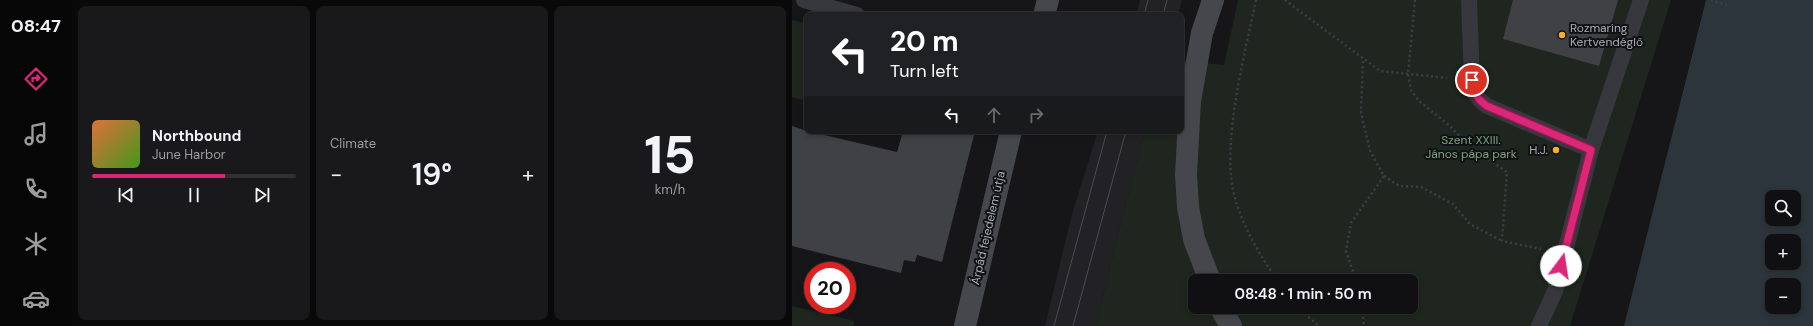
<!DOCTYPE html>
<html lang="en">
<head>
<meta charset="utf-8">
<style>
  :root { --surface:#101012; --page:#19191b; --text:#f1f3f6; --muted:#9c9d9f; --line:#303032; --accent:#db2777 }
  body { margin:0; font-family:"DM Sans",sans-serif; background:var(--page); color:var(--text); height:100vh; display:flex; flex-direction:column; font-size:15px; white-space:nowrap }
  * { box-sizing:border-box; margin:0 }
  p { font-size:13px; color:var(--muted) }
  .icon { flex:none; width:22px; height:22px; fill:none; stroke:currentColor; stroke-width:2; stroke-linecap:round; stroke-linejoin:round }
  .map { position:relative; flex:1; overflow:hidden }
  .details { display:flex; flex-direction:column; gap:6px; padding:6px; background:#09090a; width:720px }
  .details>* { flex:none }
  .guide { position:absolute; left:12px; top:12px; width:380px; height:122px; border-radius:8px; box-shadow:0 2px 6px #0003,0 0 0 1px var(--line); background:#202124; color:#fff; overflow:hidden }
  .controls { position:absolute; left:973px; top:190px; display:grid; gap:8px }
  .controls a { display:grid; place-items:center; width:36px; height:36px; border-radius:8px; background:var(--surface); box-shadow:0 2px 6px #0003,0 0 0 1px var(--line); font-size:20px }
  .speed { position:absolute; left:12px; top:262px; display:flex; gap:8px; font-size:20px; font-weight:700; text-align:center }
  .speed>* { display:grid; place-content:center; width:52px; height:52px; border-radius:50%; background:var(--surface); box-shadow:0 2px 6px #0003,0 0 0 1px var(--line); line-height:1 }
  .speed .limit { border:6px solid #d22; background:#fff; color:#111 }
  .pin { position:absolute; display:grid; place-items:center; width:34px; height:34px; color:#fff; margin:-17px; border:2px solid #fff; border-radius:50%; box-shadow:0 1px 4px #0007 }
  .me { position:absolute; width:44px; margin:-22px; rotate:14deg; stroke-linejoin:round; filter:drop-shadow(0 0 3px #0008) }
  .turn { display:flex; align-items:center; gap:14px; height:84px; padding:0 20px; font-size:18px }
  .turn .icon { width:52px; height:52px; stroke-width:2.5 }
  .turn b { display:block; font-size:28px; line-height:34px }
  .lanes { display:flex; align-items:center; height:38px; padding:0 20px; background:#0003; justify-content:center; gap:20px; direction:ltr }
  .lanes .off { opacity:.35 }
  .big { font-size:30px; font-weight:600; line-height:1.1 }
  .details .widget { flex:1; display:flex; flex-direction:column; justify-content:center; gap:6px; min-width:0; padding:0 14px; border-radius:8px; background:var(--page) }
  .details .dial { align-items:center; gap:0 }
  .dial b { font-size:52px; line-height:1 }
  .song { display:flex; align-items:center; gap:12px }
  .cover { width:48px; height:48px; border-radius:6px; background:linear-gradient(135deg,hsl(20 70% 55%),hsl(100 70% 35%)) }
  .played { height:4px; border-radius:2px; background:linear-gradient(90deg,var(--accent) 65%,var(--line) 65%) }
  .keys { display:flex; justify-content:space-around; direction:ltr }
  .heat { display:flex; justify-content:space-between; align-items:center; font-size:22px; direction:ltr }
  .details .tiles { flex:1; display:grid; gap:6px; grid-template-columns:repeat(3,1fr) }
  .trip { position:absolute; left:396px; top:274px; width:230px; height:40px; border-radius:8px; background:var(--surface); box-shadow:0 2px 6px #0003,0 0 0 1px var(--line); font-weight:600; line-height:40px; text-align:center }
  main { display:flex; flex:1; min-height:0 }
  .dock { display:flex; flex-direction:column; width:72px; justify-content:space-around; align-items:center; background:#060607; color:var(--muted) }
  .dock .icon { width:28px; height:28px }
  .dock .current { color:var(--accent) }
  .dock b { font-size:18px; color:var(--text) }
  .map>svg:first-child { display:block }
  .built { fill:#222225 }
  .green { fill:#1e261f; fill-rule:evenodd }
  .water { fill:#2c353c; fill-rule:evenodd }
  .building { fill:#404145 }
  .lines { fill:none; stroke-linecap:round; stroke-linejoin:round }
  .path { stroke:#3d3f44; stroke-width:2.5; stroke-dasharray:2 3; stroke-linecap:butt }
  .lane { stroke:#37383d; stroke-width:16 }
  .secondary { stroke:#45474d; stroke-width:22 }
  .tram { stroke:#4a4c52; stroke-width:1 }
  .route-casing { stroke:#8e194d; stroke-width:10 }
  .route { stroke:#db2777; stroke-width:7 }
  .poi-dot { fill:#f2b134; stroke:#111113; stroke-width:1.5 }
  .labels { text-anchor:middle; stroke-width:4; stroke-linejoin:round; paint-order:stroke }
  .poi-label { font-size:12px; fill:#a8adb8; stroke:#111113; text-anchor:start }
  .park-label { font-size:12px; fill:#7fa381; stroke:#111113 }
  .street-label { font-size:12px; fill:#a8adb8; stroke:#111113 }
</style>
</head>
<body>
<main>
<nav class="dock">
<b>08:47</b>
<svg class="icon current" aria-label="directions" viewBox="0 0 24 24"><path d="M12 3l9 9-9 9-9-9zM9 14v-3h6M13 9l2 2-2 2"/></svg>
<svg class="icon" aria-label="music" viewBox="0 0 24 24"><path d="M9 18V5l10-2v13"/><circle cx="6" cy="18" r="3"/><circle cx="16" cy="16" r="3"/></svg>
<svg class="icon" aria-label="phone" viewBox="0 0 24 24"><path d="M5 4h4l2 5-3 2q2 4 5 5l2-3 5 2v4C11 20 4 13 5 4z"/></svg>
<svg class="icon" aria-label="climate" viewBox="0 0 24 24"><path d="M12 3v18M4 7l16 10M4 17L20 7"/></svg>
<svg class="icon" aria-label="car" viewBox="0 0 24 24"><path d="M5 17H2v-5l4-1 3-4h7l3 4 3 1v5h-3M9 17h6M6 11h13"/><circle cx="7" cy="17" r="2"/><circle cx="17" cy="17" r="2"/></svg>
</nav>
<section class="details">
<div class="tiles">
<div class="widget">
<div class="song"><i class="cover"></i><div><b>Northbound</b><p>June Harbor</p></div></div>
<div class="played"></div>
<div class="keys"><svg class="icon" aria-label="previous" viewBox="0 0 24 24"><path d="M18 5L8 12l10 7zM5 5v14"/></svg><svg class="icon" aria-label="pause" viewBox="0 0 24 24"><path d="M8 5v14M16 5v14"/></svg><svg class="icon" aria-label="next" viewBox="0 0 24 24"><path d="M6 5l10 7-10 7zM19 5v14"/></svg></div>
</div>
<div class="widget"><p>Climate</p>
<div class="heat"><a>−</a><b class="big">19°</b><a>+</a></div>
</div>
<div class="widget dial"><b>15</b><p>km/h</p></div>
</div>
</section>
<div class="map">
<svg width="1021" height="326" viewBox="0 0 1021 326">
  <rect width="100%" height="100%" fill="#161618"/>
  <!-- built -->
  <g class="built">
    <polygon points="348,0 390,0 386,15 344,15"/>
    <polygon points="306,131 353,131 325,238 304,326 253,326 280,214"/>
  </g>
  <!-- green -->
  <g class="green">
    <path d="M446 0H879L778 326H304L325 238 353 131H389V61L432 65ZM403 281H619V307H403Z"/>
    <polygon points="0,20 15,24 15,101 0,97"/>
    <polygon points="0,306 62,321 62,326 0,326"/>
  </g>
  <!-- water -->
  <path class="water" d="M914 0H1021V326H832ZM980 197H1002V219H980ZM980 241H1002V263H980ZM980 285H1002V307H980Z"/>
  <!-- building -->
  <g class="building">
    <polygon points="721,0 826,0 807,66 711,39"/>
    <polygon points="0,126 15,131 105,152 111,131 183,131 150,262 125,255 123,262 112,260 109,273 0,246"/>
  </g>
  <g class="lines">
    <!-- path -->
    <g class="path">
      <path d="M464 0C453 54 428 145 443 198 451 227 468 256 486 281"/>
      <polyline points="493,0 588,71 655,78"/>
      <polyline points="623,0 616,74 619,90 627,101 658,126 673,142 715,172 710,241 749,249"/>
      <polyline points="919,0 937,6"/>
      <polyline points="592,176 607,186 629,187 661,204 678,224 710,241"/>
      <polyline points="564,281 554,251 559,223 592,176 578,151 569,112 571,60"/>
      <polyline points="505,307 527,326"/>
      <polyline points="570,307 572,326"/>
    </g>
    <!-- lane -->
    <g class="lane">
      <polyline points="12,0 65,15"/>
      <path d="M677 0 680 80C681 92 685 99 695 106L799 150"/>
      <polyline points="747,326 763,291 799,150 849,0"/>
    </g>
    <!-- secondary -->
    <g class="secondary">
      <polyline points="252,15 256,0"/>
      <polyline points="418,281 402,239 396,207 394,175 398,101 410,33 421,0"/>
      <polyline points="428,307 439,326"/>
      <polyline points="173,326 219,131"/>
    </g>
    <!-- tram -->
    <g class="tram">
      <polyline points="352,15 356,0"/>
      <polyline points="371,15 375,0"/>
      <polyline points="262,326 315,131"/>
      <polyline points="281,326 334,131"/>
    </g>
  </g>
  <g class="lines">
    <!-- route casing -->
    <g class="route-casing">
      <path id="route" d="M680 80C681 92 685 99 695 106L799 150 769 266"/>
    </g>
    <!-- route -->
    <use href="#route" class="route"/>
  </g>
  <!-- markers -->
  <g class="poi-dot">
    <circle cx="770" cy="35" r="4"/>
    <circle cx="764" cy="150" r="4"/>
  </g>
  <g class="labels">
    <!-- poi labels -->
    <g class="poi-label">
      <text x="778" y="32">Rozmaring<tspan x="778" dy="14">Kertvendéglő</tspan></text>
      <text x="756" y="154" text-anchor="end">H.J.</text>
    </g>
    <!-- park labels -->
    <g class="park-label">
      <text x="679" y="144">Szent XXIII.<tspan x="679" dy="14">János pápa park</tspan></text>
    </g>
    <!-- street labels -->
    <g class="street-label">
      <text transform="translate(196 228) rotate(-77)" y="4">Árpád fejedelem útja</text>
    </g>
  </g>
</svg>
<div class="controls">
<a><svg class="icon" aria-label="search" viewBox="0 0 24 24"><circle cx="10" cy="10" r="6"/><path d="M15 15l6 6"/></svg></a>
<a>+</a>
<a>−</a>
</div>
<div class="speed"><div class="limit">20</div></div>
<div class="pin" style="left:680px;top:80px;background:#d93025"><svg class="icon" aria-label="arrive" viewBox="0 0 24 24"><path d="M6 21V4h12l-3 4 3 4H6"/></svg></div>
<svg class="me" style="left:769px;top:266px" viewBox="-20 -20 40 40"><circle r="19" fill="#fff"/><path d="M0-13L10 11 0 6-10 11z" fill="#db2777"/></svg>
<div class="trip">08:48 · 1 min · 50 m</div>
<div class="guide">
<div class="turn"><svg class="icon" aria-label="left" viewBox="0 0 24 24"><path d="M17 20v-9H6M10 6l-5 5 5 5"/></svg><div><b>20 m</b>Turn left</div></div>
<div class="lanes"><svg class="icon" aria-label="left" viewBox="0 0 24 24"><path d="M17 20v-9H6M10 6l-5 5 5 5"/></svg><svg class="icon off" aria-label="ahead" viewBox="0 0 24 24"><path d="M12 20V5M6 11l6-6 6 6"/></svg><svg class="icon off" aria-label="right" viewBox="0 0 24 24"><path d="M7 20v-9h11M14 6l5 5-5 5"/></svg></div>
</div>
</div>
</main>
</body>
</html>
